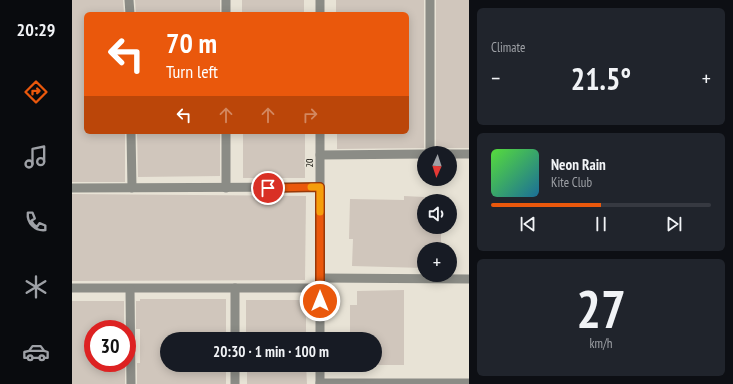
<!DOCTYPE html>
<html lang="en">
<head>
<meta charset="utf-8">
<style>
  :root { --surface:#171b24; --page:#20242c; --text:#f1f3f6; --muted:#9ea1a6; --line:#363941; --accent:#ea580c }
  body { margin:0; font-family:"PT Sans Narrow",sans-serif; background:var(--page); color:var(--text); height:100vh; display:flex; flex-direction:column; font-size:15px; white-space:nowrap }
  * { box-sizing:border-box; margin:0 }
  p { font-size:13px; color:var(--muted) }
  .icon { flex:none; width:22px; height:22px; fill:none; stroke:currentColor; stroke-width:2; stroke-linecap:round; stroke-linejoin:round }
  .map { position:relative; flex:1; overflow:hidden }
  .side { display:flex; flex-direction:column; gap:8px; padding:8px; background:#0d0f14; width:264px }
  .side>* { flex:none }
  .banner { position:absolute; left:12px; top:12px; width:325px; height:122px; border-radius:6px; box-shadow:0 2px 10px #0003; background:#ea580c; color:#fff; overflow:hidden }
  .needle { width:26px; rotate:183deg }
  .fabs { position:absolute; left:345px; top:146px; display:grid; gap:8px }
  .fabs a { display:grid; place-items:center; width:40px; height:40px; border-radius:50%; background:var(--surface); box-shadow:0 2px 10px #0003; font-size:20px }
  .speed { position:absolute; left:12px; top:320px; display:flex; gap:8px; font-size:20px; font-weight:700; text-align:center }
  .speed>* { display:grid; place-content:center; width:52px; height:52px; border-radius:50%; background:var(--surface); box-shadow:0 2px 10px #0003; line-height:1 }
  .speed .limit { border:6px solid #d22; background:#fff; color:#111 }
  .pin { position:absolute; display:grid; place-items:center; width:34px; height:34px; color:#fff; margin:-17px; border:2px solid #fff; border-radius:50%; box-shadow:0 1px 4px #0007 }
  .me { position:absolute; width:44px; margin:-22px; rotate:0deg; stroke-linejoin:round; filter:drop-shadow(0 0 3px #0008) }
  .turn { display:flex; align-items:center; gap:14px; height:84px; padding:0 16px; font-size:18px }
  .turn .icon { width:52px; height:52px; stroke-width:2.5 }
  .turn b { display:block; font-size:28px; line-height:34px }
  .lanes { display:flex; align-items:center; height:38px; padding:0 16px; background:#0003; justify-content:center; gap:20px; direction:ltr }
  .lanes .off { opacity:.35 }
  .big { font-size:30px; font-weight:600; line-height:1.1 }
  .side .widget { flex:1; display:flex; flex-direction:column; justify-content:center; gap:6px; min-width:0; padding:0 14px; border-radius:6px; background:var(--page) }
  .side .dial { align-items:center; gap:0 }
  .dial b { font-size:52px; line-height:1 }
  .song { display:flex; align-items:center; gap:12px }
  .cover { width:48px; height:48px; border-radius:6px; background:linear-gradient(135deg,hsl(110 70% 55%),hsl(200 70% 35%)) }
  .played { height:4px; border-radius:2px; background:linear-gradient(90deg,var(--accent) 50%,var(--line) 50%) }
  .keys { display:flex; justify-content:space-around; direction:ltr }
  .heat { display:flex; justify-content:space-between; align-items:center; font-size:22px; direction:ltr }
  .trip { position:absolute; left:88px; top:332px; width:222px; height:40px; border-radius:20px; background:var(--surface); box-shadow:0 2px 10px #0003; font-weight:600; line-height:40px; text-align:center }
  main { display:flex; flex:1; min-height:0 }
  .tab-bar { display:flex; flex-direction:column; width:72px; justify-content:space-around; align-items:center; background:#090b0e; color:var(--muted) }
  .tab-bar .icon { width:28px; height:28px }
  .tab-bar .active { color:var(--accent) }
  .tab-bar b { font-size:18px; color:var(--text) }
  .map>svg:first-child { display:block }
  .building { fill:#d0c6bc }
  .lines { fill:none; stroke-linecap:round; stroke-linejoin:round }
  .minor { stroke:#8b8c86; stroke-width:9 }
  .route-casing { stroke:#983908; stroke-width:10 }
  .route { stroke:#ea580c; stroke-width:7 }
  .slow { stroke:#f59e0b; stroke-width:7 }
  .labels { text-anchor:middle; stroke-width:3; stroke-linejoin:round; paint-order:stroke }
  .street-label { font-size:10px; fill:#11100b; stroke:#e8e3d6 }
</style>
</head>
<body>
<main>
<nav class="tab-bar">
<b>20:29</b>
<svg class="icon active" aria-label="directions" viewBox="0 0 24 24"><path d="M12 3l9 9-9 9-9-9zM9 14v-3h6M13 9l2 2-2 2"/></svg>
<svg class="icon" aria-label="music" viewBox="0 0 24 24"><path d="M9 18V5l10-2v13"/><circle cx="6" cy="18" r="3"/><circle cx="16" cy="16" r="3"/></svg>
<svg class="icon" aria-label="phone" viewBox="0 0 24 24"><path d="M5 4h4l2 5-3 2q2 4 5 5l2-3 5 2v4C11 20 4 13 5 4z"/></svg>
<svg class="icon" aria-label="climate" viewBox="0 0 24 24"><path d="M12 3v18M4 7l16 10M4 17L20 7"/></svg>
<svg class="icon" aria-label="car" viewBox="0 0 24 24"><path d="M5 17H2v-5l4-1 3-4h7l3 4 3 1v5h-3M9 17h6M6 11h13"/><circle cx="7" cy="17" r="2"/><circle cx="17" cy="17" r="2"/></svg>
</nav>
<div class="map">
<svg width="397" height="384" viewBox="0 0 397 384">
  <rect width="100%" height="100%" fill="#e8e3d6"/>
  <!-- building -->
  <g class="building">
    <polygon points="0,0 51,0 52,14 14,14 14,132 53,132 53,182 0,182"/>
    <polygon points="63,0 148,0 148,14 64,14"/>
    <rect x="170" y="0" width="62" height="14"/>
    <polygon points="264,0 352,0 352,148 265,149 265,132 335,132 335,14 264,14"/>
    <rect x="364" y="0" width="33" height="148"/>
    <polygon points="65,132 148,132 148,176 66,177"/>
    <rect x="171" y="132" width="62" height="46"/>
    <polygon points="0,194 234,196 233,280 0,281"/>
    <polygon points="332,196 352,197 352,228 369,228 369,249 352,249 352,268 280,266 281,239 277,239 278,199 332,200"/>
    <polygon points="332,290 332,365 303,365 303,339 288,339 288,336 278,336 278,305 285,305 285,291"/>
    <polygon points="68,299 154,299 154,339 95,339 95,365 154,365 154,384 65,384 65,363 68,363 68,329 64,329 64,301 68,301"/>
    <rect x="174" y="300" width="60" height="39"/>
    <polygon points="0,301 52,301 52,329 21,329 21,363 53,363 53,384 0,384"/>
    <polygon points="175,365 234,365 235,384 175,384"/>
  </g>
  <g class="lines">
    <!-- minor -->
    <g class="minor">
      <polyline points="57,0 58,14"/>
      <polyline points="154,0 154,14"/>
      <polyline points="248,14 248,0"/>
      <polyline points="59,132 60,188"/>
      <polyline points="358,153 358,0"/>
      <polyline points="378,154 397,154"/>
      <polyline points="248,155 352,154"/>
      <polyline points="0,188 248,187"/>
      <polyline points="154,188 154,132"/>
      <polyline points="248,278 397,279"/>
      <polyline points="0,288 248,288"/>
      <polyline points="58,289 59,384"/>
      <polyline points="163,339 163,288"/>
      <polyline points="248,339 248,132"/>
      <polyline points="163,365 163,384"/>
      <polyline points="248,383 397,383"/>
      <polyline points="248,384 248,365"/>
    </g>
  </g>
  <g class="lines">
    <!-- route casing -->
    <g class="route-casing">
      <polyline id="route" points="196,188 248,187 248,301"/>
    </g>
    <!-- route -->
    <use href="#route" class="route"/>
    <!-- slow -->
    <polyline class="slow" points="239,187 248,187 248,212"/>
  </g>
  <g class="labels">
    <!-- street labels -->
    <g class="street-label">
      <text transform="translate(237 163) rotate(-90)" y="4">20</text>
    </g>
  </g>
</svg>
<div class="fabs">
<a><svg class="needle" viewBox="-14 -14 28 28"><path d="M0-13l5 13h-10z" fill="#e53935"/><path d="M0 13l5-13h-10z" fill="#9ea1a6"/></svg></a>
<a><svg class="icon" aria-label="sound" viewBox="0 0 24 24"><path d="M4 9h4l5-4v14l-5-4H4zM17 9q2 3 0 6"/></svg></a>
<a>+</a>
</div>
<div class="speed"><div class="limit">30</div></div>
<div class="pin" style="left:196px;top:188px;background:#d93025"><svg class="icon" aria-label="arrive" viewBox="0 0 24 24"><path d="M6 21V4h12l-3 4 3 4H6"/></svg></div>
<svg class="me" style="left:248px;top:301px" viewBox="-20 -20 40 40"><circle r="17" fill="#ea580c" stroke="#fff" stroke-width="3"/><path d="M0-11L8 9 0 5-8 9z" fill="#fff"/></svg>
<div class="trip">20:30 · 1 min · 100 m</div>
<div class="banner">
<div class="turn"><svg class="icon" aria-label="left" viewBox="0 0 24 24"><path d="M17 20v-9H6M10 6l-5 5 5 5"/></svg><div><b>70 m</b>Turn left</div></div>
<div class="lanes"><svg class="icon" aria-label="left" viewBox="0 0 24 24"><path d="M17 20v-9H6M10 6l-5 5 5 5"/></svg><svg class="icon off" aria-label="ahead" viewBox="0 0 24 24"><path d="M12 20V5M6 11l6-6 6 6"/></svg><svg class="icon off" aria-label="ahead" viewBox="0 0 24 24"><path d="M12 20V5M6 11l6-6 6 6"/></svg><svg class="icon off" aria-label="right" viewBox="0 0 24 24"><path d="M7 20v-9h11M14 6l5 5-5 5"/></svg></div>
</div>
</div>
<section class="side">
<div class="widget"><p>Climate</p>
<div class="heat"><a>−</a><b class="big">21.5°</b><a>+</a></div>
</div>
<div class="widget">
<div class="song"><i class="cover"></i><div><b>Neon Rain</b><p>Kite Club</p></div></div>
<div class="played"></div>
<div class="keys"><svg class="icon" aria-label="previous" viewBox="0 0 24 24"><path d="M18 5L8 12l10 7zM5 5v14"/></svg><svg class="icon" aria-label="pause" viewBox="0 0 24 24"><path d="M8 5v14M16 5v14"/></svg><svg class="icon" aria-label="next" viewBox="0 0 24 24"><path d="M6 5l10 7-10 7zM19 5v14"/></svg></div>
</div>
<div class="widget dial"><b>27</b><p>km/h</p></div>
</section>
</main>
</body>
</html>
